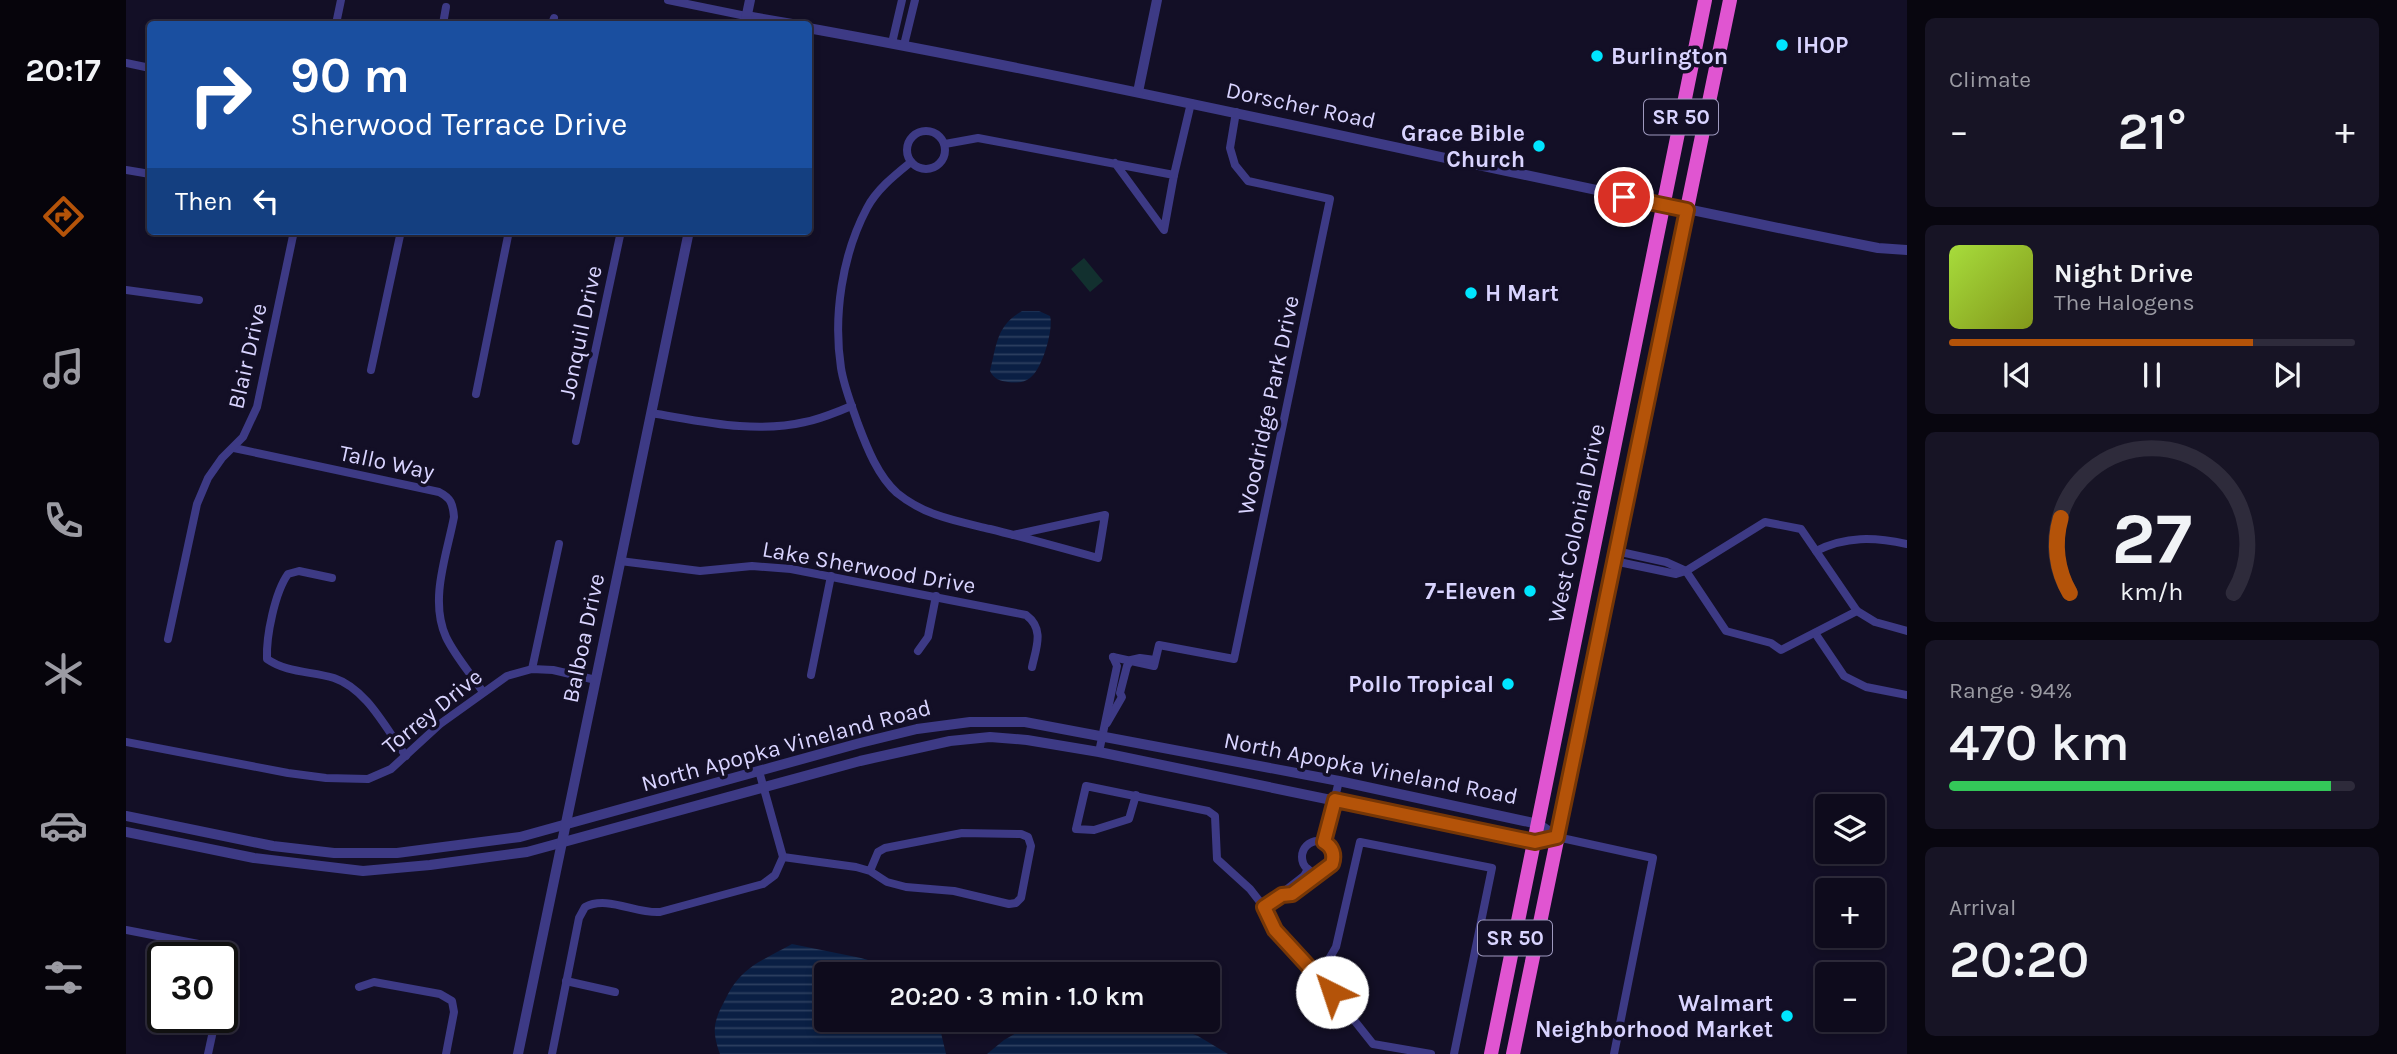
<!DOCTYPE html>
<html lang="en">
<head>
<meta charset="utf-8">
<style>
  :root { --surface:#0e0b1c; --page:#171425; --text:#f1f3f6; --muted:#9b9ba3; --line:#2e2b3b; --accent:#b45309 }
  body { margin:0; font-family:Karla,sans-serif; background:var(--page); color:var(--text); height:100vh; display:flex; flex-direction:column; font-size:26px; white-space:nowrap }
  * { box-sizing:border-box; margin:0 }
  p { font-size:23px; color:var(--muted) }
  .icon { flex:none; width:38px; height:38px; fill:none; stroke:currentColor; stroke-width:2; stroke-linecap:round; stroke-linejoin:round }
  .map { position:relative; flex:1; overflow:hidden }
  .panel { display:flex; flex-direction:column; gap:18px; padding:18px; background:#08060f; width:490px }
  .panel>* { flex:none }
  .hud { position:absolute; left:21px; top:21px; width:665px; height:214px; border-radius:7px; box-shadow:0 4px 10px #0003,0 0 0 2px var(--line); background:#1a4fa0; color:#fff; overflow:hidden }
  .controls { position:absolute; left:1689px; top:794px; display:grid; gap:14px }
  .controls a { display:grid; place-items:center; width:70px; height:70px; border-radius:7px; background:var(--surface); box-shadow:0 4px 10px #0003,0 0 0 2px var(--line); font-size:35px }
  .speed { position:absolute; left:21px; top:942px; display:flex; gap:14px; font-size:35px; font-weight:700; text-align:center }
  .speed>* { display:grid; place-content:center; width:91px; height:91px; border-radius:50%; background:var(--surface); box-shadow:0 4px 10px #0003,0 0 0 2px var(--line); line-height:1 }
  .speed .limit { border:4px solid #111; border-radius:10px; background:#fff; color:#111 }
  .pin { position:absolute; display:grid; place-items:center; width:60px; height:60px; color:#fff; margin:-30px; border:4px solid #fff; border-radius:50%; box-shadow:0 2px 7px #0007 }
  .me { position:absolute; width:77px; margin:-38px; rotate:319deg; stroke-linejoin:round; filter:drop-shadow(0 0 5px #0008) }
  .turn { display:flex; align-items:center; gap:24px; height:147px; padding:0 28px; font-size:32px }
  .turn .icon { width:91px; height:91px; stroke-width:2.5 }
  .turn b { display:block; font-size:49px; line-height:60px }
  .then { display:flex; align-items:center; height:66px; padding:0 28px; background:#0003; gap:14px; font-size:26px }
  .big { font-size:52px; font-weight:600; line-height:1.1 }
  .panel .widget { flex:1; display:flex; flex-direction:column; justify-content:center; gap:10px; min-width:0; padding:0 24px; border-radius:10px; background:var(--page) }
  .panel .dial { align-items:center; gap:0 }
  .dial svg { height:182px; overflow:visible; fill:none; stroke:var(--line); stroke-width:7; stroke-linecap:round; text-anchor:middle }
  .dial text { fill:var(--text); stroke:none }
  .song { display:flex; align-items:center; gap:21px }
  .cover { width:84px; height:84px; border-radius:10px; background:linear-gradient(135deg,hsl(80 70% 55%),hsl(70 70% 35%)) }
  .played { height:7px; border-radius:4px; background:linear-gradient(90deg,var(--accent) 75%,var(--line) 75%) }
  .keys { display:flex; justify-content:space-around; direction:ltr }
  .heat { display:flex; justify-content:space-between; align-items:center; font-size:38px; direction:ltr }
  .charge { height:10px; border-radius:5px; background:linear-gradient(90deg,#34c759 94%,var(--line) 0) }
  .trip { position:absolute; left:688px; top:962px; width:406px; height:70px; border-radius:7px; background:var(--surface); box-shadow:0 4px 10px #0003,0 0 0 2px var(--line); font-weight:600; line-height:70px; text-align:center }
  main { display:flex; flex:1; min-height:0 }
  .dock { display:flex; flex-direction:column; width:126px; justify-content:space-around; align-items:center; background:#06040b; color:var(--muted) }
  .dock .icon { width:49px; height:49px }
  .dock .active { color:var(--accent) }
  .dock b { font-size:32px; color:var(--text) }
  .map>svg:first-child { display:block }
  .grass { fill:#12302f }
  .water { fill:url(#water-rules) }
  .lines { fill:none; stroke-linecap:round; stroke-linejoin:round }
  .minor { stroke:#3d3a85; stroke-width:8 }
  .tertiary { stroke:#3d3a85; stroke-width:10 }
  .trunk { stroke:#e055d1; stroke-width:14 }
  .route-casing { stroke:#753606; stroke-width:18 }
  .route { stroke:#b45309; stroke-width:12 }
  .poi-dot { fill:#00e5ff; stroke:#130f26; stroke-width:2.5 }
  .labels { text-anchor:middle; stroke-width:7; stroke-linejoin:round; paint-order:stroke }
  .shield { fill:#130f26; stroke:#9e99be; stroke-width:2 }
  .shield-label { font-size:21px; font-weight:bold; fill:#d9d4ff }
  .poi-label { font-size:23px; font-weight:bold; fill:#d9d4ff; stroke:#130f26; text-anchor:end }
  .street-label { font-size:23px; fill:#d9d4ff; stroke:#130f26 }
</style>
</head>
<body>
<main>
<nav class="dock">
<b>20:17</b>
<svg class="icon active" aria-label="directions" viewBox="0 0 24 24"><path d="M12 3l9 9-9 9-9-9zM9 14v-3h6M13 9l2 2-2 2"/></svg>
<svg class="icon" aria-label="music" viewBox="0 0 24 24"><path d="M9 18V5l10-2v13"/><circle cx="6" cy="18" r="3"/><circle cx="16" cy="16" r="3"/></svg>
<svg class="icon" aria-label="phone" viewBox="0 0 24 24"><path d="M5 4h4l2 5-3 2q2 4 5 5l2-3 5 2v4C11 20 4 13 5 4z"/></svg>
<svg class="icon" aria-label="climate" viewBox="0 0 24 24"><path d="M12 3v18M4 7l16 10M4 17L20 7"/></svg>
<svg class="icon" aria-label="car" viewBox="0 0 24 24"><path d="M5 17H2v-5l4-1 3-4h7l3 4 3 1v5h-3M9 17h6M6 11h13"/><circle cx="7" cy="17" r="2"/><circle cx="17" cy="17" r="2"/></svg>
<svg class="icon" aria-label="filters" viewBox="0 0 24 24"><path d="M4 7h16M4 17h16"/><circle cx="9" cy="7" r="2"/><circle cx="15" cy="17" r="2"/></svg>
</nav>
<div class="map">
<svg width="1781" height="1054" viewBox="0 0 1781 1054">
  <defs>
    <pattern id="water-rules" width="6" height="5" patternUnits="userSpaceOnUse" patternTransform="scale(1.75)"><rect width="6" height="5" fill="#0a1f44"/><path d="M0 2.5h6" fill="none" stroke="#2d3f60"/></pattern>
  </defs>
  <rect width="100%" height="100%" fill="#130f26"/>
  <!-- grass -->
  <polygon class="grass" points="958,258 977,281 964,292 945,269"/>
  <!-- water -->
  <g class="water">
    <path d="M896 311H913L924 316C928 329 916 370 904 378 898 383 889 383 882 382 874 381 868 379 864 371 871 344 870 326 896 311Z"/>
    <path d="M666 944 735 958 780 971 784 975H700V1020H812L820 1054H594C585 1029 588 1021 600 998 616 966 636 961 666 944Z"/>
    <polygon points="913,1020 1033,1020 1072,1036 1102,1054 861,1054 878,1040"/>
  </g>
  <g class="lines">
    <!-- minor -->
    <g class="minor">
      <polyline points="542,0 620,16"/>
      <polyline points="210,24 215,0"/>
      <polyline points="317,24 320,7"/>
      <polyline points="426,24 428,18"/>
      <polyline points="766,43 776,0"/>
      <polyline points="778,45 789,0"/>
      <polyline points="0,63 24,68"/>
      <circle cx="800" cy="150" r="19"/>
      <polyline points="819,144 852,138 1048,175 1038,230 989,163"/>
      <path d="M785 162C769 175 751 189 741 208 716 255 707 316 715 368 718 387 726 406 732 424 741 448 752 476 771 493 799 516 831 521 864 529 900 538 936 548 972 558L979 515 887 535"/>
      <polyline points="0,170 24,174"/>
      <polyline points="1048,175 1065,103"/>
      <polyline points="0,290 73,300"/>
      <polyline points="245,370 275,231"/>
      <polyline points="350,394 383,231"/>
      <path d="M525 413C575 421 628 434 679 422 695 419 710 412 726 406"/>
      <polyline points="450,441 495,231"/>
      <path d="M108 448 313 492C325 498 327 504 328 517 321 554 303 600 320 637 329 656 345 674 357 692"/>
      <polyline points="1490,551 1540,562 1560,571"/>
      <path d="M1690 551C1720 536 1748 537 1781 544"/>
      <path d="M494 561 574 571 626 566 665 569 900 615C919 629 910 648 906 667"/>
      <polyline points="1488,561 1550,574 1560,571 1639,522 1675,529 1731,611 1749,622 1781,631"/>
      <polyline points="1560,571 1600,631 1645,643 1655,650 1731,611"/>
      <path d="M206 578 173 571 162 574C149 592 140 636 141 659 161 673 185 671 208 678 241 689 260 729 280 756"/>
      <polyline points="1689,633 1718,676 1740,687 1781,695"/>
      <polyline points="42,639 71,504 82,478 96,458 117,437 131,407 168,231"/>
      <polyline points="792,651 802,637 810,596"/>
      <polyline points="987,657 1028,666 1033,645 1108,659 1204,199 1122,181 1109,165 1104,148 1110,112"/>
      <polyline points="406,669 433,544"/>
      <polyline points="685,675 705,576"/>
      <polyline points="981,723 996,697 994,693 1001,666 1005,660 1014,658 1029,660"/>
      <polyline points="0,742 162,773 200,778 242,779 265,769 314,724 381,676 406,669 427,670 470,680"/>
      <polyline points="973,752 991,666 987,657"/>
      <polyline points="1010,795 1003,819 968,830 950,829 960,786 1082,811 1089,816 1091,859 1124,889 1138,907 1149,930 1193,976"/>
      <polyline points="1431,837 1527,858 1488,1054"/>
      <circle cx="1192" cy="857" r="16"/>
      <polyline points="1198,842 1213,781"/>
      <polyline points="657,857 730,867 744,871 761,882 780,887 828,891 883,904 890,903 895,898 905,846 902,837 895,834 836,833 759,848 752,852 744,871"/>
      <polyline points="1156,895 1166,894 1193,873"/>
      <polyline points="1138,907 1178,876 1182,869"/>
      <polyline points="0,930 88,947 97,953 100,967 96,986"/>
      <polyline points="440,981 489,992"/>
      <polyline points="233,987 248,982 314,994 326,1001 328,1012 320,1054"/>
      <polyline points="82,1054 90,1017"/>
      <path d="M426 1054 453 918 459 907C481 895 510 914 534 912L637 884 649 875 657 857 633 771"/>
      <polyline points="1305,1054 1247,1044 1193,976 1210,947 1234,842 1366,868 1328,1054"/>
    </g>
    <!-- tertiary -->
    <g class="tertiary">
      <polyline points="620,16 666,24"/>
      <polyline points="619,24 624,0"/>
      <path d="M682 28C1041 93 1395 178 1752 248L1781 250"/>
      <polyline points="1012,92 1031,0"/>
      <polyline points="0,816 147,846 208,853 271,853 394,837 734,743 791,729 844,722 899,722 1213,781 1398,821 1412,824 1431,837"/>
      <polyline points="0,832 128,858 237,871 304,865 401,852 734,761 824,741 864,737 901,740 973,752 1409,842 1431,837"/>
      <polyline points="392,1054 563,231"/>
    </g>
    <!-- trunk -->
    <g class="trunk">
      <polyline points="1365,1054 1579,0"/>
      <polyline points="1387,1054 1604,0"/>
    </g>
  </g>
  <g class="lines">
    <!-- route casing -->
    <g class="route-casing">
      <path id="route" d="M1206 992 1149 930 1138 907 1156 895 1166 894 1206 864C1209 855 1207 847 1198 842L1209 800 1409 842 1431 837 1561 210 1498 197"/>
    </g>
    <!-- route -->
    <use href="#route" class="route"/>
  </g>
  <!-- markers -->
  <g class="poi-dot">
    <circle cx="1656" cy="45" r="7"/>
    <circle cx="1471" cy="56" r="7"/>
    <circle cx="1413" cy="146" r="7"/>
    <circle cx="1345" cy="293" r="7"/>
    <circle cx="1404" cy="591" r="7"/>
    <circle cx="1382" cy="684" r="7"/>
    <circle cx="1661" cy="1016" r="7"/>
  </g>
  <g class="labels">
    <!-- shield labels -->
    <g class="shield">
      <rect x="1518" y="99.5" width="74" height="35" rx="5"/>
      <rect x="1352" y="920.5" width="74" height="35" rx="5"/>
    </g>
    <g class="shield-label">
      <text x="1555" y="124">SR 50</text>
      <text x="1389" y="945">SR 50</text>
    </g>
    <!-- poi labels -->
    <g class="poi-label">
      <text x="1670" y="53" text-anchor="start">IHOP</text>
      <text x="1485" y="64" text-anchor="start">Burlington</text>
      <text x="1399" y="141">Grace Bible<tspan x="1399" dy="26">Church</tspan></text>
      <text x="1359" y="301" text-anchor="start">H Mart</text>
      <text x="1390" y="599">7-Eleven</text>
      <text x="1368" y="692">Pollo Tropical</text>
      <text x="1647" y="1011">Walmart<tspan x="1647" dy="26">Neighborhood Market</tspan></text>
    </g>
    <!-- street labels -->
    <g class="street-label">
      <text transform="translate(1175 105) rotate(12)" y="8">Dorscher Road</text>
      <text transform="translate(454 332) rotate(-78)" y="8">Jonquil Drive</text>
      <text transform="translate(121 356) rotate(-77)" y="8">Blair Drive</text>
      <text transform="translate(1142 405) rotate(-78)" y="8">Woodridge Park Drive</text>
      <text transform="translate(261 462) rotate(12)" y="8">Tallo Way</text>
      <text transform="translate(1450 523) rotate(-78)" y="8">West Colonial Drive</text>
      <text transform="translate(743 567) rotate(10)" y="8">Lake Sherwood Drive</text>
      <text transform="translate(457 638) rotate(-78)" y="8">Balboa Drive</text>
      <text transform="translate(306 711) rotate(-39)" y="8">Torrey Drive</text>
      <text transform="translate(660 745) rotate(-15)" y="8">North Apopka Vineland Road</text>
      <text transform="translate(1245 768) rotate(11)" y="8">North Apopka Vineland Road</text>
    </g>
  </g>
</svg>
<div class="controls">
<a><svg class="icon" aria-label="layers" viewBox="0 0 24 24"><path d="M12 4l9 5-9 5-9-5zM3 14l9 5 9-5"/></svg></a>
<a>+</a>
<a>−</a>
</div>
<div class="speed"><div class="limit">30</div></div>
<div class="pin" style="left:1498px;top:197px;background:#d93025"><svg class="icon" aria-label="arrive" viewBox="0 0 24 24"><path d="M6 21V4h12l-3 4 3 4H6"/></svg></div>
<svg class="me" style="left:1206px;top:992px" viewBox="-20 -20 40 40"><circle r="19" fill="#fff"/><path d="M0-13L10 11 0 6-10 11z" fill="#b45309"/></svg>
<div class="trip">20:20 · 3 min · 1.0 km</div>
<div class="hud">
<div class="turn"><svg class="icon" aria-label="right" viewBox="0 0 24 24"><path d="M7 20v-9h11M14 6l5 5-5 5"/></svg><div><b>90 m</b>Sherwood Terrace Drive</div></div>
<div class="then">Then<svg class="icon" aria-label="left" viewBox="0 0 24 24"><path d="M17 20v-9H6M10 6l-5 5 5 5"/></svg></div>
</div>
</div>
<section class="panel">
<div class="widget"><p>Climate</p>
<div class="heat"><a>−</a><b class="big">21°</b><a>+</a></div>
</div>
<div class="widget">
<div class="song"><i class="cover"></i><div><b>Night Drive</b><p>The Halogens</p></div></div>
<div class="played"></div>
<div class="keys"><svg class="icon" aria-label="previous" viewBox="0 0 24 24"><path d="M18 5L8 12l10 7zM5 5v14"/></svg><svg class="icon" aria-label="pause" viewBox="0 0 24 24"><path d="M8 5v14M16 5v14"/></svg><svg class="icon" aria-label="next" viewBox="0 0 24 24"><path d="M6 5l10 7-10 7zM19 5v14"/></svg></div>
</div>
<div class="widget dial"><svg viewBox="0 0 100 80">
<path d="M14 69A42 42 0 1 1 86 69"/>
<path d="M14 69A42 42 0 0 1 10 36" stroke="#b45309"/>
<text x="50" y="56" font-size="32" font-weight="700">27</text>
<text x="50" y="72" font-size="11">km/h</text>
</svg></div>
<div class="widget"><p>Range · 94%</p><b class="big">470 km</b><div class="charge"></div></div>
<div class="widget"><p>Arrival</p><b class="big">20:20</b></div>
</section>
</main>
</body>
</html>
